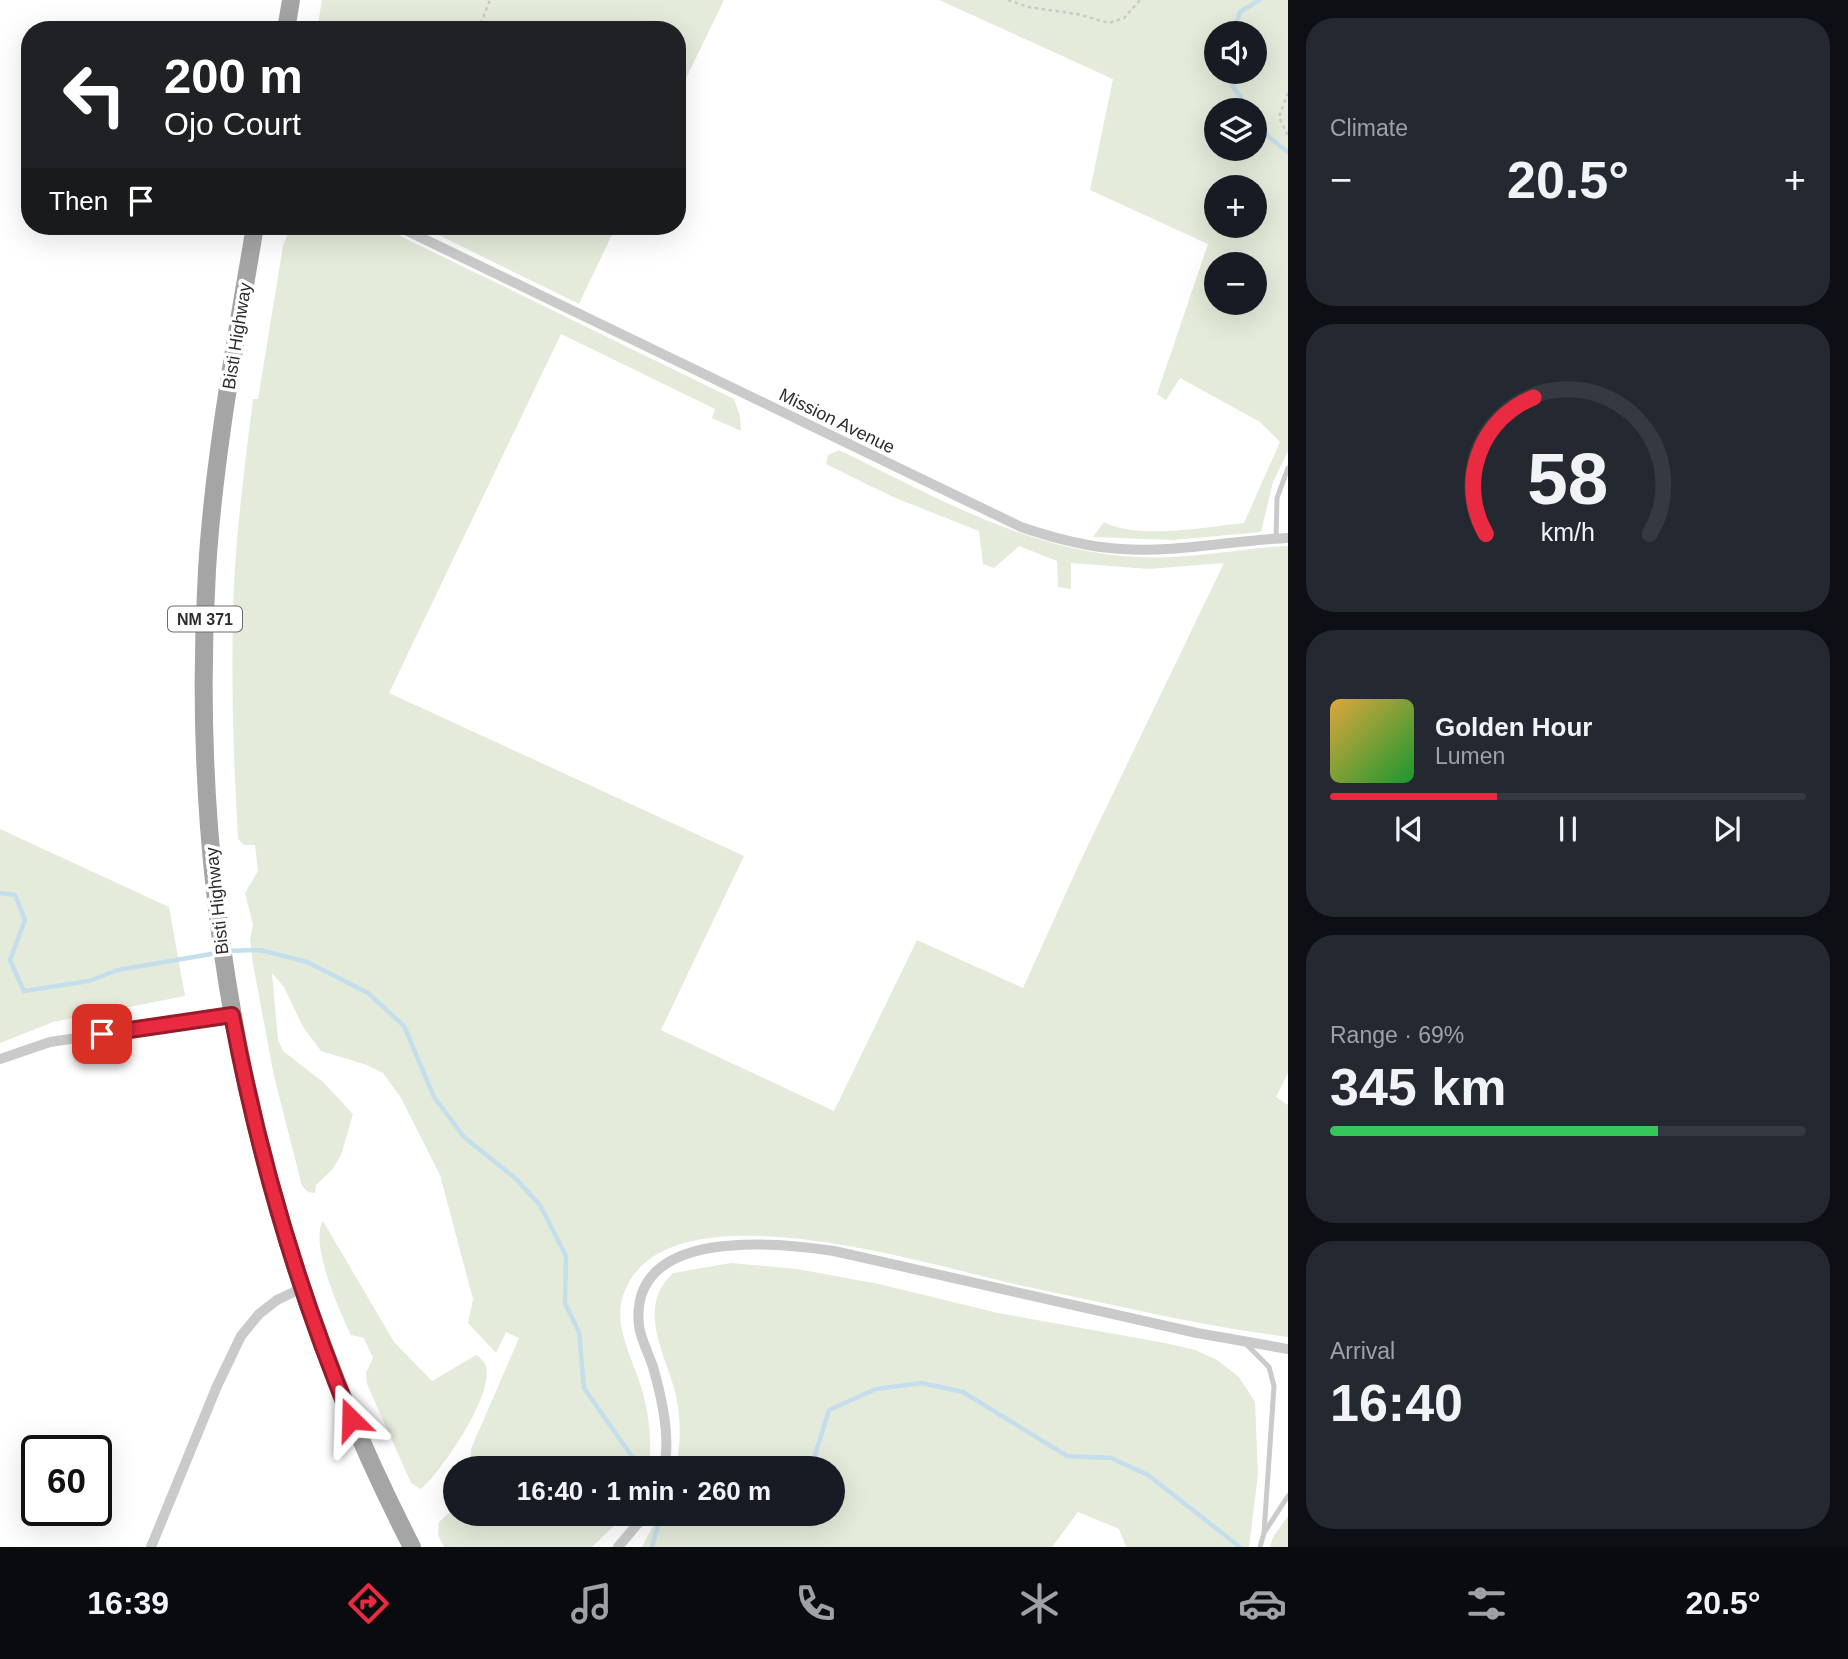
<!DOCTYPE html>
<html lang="en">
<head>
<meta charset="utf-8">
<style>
  :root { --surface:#171b24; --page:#242831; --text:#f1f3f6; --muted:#9ea1a6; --line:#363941; --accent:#e92a41 }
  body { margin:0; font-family:Helvetica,sans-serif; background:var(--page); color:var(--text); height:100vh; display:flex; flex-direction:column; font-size:26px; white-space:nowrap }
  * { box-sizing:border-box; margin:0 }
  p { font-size:23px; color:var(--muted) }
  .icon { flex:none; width:38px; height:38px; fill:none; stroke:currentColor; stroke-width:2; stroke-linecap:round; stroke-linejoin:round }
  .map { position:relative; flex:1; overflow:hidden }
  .side { display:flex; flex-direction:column; gap:18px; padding:18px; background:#0d0f14; width:560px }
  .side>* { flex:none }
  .banner { position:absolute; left:21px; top:21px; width:665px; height:214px; border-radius:28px; box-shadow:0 7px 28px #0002; background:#202124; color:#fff; overflow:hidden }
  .controls { position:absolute; left:1204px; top:21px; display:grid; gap:14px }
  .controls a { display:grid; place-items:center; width:63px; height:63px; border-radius:50%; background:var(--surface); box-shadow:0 7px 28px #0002; font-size:35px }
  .speed { position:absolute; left:21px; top:1435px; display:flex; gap:14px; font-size:35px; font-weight:700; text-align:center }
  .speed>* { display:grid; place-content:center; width:91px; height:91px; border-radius:50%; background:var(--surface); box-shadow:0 7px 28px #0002; line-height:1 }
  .speed .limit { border:4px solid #111; border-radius:10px; background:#fff; color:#111 }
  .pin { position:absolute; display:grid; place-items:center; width:60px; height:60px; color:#fff; margin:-30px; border-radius:14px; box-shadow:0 4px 10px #0006 }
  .me { position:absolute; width:77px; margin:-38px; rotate:338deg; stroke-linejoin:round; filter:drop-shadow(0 0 5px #0008) }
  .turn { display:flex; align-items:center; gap:24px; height:147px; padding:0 28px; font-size:32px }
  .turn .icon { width:91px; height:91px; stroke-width:2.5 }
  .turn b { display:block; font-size:49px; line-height:60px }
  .then { display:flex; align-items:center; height:66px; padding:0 28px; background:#0003; gap:14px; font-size:26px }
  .big { font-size:52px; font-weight:800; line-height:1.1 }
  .side .card { flex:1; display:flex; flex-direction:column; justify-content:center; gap:10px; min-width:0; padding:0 24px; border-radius:28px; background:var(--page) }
  .side .dial { align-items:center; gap:0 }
  .dial svg { height:182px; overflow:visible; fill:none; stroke:var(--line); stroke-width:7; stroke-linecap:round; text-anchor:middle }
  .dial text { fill:var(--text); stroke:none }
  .song { display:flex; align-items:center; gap:21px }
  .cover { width:84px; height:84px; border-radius:10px; background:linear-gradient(135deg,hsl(40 70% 55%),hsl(130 70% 35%)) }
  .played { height:7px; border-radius:4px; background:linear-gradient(90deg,var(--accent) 35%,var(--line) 35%) }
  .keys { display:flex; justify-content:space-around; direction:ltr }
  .heat { display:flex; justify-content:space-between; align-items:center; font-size:38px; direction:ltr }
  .charge { height:10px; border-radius:5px; background:linear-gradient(90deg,#34c759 69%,var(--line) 0) }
  .trip { position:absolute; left:443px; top:1456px; width:402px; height:70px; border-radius:35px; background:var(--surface); box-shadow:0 7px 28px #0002; font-weight:800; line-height:70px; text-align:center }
  .tab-bar { display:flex; height:112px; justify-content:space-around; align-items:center; background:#090b0e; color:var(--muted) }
  .tab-bar .icon { width:49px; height:49px }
  .tab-bar .on { color:var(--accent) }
  .tab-bar b { font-size:32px; color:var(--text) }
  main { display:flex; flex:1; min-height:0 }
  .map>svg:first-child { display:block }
  .green { fill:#e4ebda; fill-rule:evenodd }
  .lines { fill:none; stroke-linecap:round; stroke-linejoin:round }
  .stream { stroke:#c5deec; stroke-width:4.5 }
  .path { stroke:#cacaca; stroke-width:2.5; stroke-dasharray:3.5 3.5; stroke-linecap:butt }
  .lane { stroke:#cacaca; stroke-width:5 }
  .street { stroke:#cacaca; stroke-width:10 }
  .primary { stroke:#a5a5a5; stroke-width:18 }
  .route-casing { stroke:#971b2a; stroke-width:18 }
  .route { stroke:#e92a41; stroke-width:12 }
  .labels { text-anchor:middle; stroke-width:7; stroke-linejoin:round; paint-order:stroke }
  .shield { fill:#fff; stroke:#6c6c6c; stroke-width:2 }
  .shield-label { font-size:16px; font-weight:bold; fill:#2d2d2d }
  .street-label { font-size:18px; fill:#2d2d2d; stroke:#fff }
</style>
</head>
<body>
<main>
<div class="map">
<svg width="1288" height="1547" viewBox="0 0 1288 1547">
  <rect width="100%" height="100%" fill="#fff"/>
  <!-- green -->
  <g class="green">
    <polygon points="322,0 724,0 677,97 677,30 317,30"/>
    <path d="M939 0H1288V451L1273 482 1261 532 1173 540 1093 537 1104 522C1138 540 1206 527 1244 523L1280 442 1260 422 1180 378 1166 400 1157 394 1208 244 1090 190 1113 79ZM1216 33H1255V72H1216ZM1216 110H1255V149H1216ZM1216 187H1255V226H1216ZM1216 264H1255V303H1216Z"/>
    <path d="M291 226H380L734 399 740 416 741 431 712 418 715 409 561 334 389 693 744 856 661 1030 834 1111 917 940 1023 988 1079 864 1224 563 1149 569 1071 563V589L1058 587 1057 561 1019 546 994 568 983 564 979 531 893 497 826 464 828 455 839 450C936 497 1029 552 1139 557 1188 560 1238 548 1288 546V1073L1276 1097 1288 1105V1337C1201 1326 1115 1305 1028 1287 941 1269 681 1183 628 1284 608 1320 632 1355 642 1390 649 1414 653 1444 648 1468H470L471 1449 519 1338 506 1332 496 1353 468 1323 473 1299 440 1175 401 1098 383 1073 367 1065 321 1051 303 1027 284 987 272 973 278 1040 283 1051 323 1082 353 1114 341 1155 332 1170 316 1185 315 1193 308 1192 302 1186 274 1076 253 964 250 939 253 925 245 893 258 871 255 845H244L238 839C234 765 231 692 233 618 234 545 244 472 253 399H258L283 246Z"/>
    <polygon points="420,226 616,226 579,304"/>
    <polygon points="0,829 169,907 185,996 53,1022 0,1043"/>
    <path d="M323 1221 394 1342 432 1381 476 1355C479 1357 482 1359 484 1362 500 1388 441 1472 421 1489L411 1483 367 1384 366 1373 373 1358 364 1338 351 1335C340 1312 309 1243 323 1221Z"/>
    <path d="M731 1263 797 1269 879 1284 998 1313 1165 1343 1195 1350 1217 1360 1239 1377 1255 1402 1258 1474 1249 1547H1126L1119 1529 1078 1512 1052 1547H642L659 1514H833V1468H675C682 1445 681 1412 674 1388 663 1350 637 1306 673 1273Z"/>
    <polygon points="451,1511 491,1519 493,1514 626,1514 592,1547 444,1547 438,1535 439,1522"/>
    <polygon points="1288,1516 1288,1547 1270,1547 1273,1537"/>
  </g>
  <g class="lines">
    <!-- stream -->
    <g class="stream">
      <polyline points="1233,33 1240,12 1259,0"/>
      <polyline points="1229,72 1233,87 1250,110"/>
      <polyline points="1255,117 1269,137 1288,152"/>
      <polyline points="0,893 15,895 25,920 10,960 24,991 89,981 118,970 217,953"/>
      <polyline points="226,951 260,950 307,962 368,993 404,1026 434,1097 464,1137 515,1178 540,1205 566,1256 565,1303 579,1332 584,1388 640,1468"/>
      <polyline points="811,1468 829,1410 876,1389 922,1383 963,1392 1067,1456 1111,1458 1148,1475 1240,1547"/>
      <polyline points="740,1514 762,1520 778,1514"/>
      <polyline points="652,1547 661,1514"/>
    </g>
    <!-- path -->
    <g class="path">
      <polyline points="1008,0 1028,7 1077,14 1109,23 1124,18 1140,0"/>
      <polyline points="478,30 490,0"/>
      <polyline points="1288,93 1279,117 1288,136"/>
    </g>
    <!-- lane -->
    <g class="lane">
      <polyline points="1276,539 1277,498 1288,468"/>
      <polyline points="1246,1344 1269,1367 1274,1386 1264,1533"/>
      <polyline points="1260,1547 1264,1533 1288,1496"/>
    </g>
    <!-- street -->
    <g class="street">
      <path d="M397 226 1021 527C1053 538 1087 547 1121 549 1177 553 1232 540 1288 538"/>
      <polyline points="0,1059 50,1042 232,1015"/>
      <path d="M664 1468C671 1437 662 1398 653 1367 649 1354 641 1340 639 1326 628 1227 774 1242 834 1251L1197 1333 1288 1349"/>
      <polyline points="151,1547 217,1386 241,1336 259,1314 277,1300 302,1288"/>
      <polyline points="618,1547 646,1514"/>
    </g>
    <!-- primary -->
    <g class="primary">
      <polyline points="286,30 291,0"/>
      <path d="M255 226C236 340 214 455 207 570 187 908 257 1246 412 1547"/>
    </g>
  </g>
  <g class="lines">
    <!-- route casing -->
    <g class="route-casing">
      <path id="route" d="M102 1034 232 1015C258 1154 297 1288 351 1419"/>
    </g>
    <!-- route -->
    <use href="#route" class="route"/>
  </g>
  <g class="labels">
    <!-- shield labels -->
    <rect class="shield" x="168" y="606.5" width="74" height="25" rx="5"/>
    <g class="shield-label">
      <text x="205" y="625">NM 371</text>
    </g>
    <!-- street labels -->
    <g class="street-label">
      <text transform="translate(237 336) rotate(-81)" y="6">Bisti Highway</text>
      <text transform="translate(837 421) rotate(26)" y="6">Mission Avenue</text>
      <text transform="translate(217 901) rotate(-96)" y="6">Bisti Highway</text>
    </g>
  </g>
</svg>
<div class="controls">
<a><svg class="icon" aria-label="sound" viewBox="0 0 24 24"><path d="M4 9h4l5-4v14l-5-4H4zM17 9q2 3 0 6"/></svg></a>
<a><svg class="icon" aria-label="layers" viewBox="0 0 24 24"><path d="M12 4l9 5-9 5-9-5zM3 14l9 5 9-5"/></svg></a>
<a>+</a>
<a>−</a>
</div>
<div class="speed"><div class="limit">60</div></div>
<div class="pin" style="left:102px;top:1034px;background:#d93025"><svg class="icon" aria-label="arrive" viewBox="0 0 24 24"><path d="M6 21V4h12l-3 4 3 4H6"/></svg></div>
<svg class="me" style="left:351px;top:1419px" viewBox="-20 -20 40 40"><path d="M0-17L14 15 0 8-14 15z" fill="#e92a41" stroke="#fff" stroke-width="4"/></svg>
<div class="trip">16:40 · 1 min · 260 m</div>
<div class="banner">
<div class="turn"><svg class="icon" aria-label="left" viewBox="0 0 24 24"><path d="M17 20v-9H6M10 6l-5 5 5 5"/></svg><div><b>200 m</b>Ojo Court</div></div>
<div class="then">Then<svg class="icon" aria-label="arrive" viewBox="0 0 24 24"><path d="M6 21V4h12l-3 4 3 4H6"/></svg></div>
</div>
</div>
<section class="side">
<div class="card"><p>Climate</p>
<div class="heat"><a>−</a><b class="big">20.5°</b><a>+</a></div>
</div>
<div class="card dial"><svg viewBox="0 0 100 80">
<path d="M14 69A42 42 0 1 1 86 69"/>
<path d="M14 69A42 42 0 0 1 35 9" stroke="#e92a41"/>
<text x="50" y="56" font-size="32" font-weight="700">58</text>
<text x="50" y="72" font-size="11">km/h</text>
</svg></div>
<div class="card">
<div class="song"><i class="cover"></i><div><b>Golden Hour</b><p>Lumen</p></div></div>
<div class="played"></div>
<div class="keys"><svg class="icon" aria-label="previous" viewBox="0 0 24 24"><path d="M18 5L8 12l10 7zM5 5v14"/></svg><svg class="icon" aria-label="pause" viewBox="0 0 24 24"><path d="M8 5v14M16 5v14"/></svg><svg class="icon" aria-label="next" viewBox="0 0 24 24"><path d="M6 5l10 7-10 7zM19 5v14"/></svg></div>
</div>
<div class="card"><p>Range · 69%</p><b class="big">345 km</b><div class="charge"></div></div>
<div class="card"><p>Arrival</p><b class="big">16:40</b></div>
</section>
</main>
<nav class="tab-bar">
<b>16:39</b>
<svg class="icon on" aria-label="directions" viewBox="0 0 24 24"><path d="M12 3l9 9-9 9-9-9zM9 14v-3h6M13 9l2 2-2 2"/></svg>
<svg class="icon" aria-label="music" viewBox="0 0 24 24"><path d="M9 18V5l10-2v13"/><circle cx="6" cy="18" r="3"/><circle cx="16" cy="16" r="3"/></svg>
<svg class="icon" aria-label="phone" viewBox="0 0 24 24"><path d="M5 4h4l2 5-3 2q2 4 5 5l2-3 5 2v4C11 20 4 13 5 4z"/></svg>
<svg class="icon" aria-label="climate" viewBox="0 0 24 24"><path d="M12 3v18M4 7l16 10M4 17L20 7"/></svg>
<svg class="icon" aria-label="car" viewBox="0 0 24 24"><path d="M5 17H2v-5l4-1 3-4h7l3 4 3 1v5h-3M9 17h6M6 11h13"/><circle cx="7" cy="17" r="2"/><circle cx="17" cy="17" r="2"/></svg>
<svg class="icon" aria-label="filters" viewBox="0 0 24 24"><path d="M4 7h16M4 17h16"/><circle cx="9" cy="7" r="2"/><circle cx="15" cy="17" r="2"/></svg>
<b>20.5°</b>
</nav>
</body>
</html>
